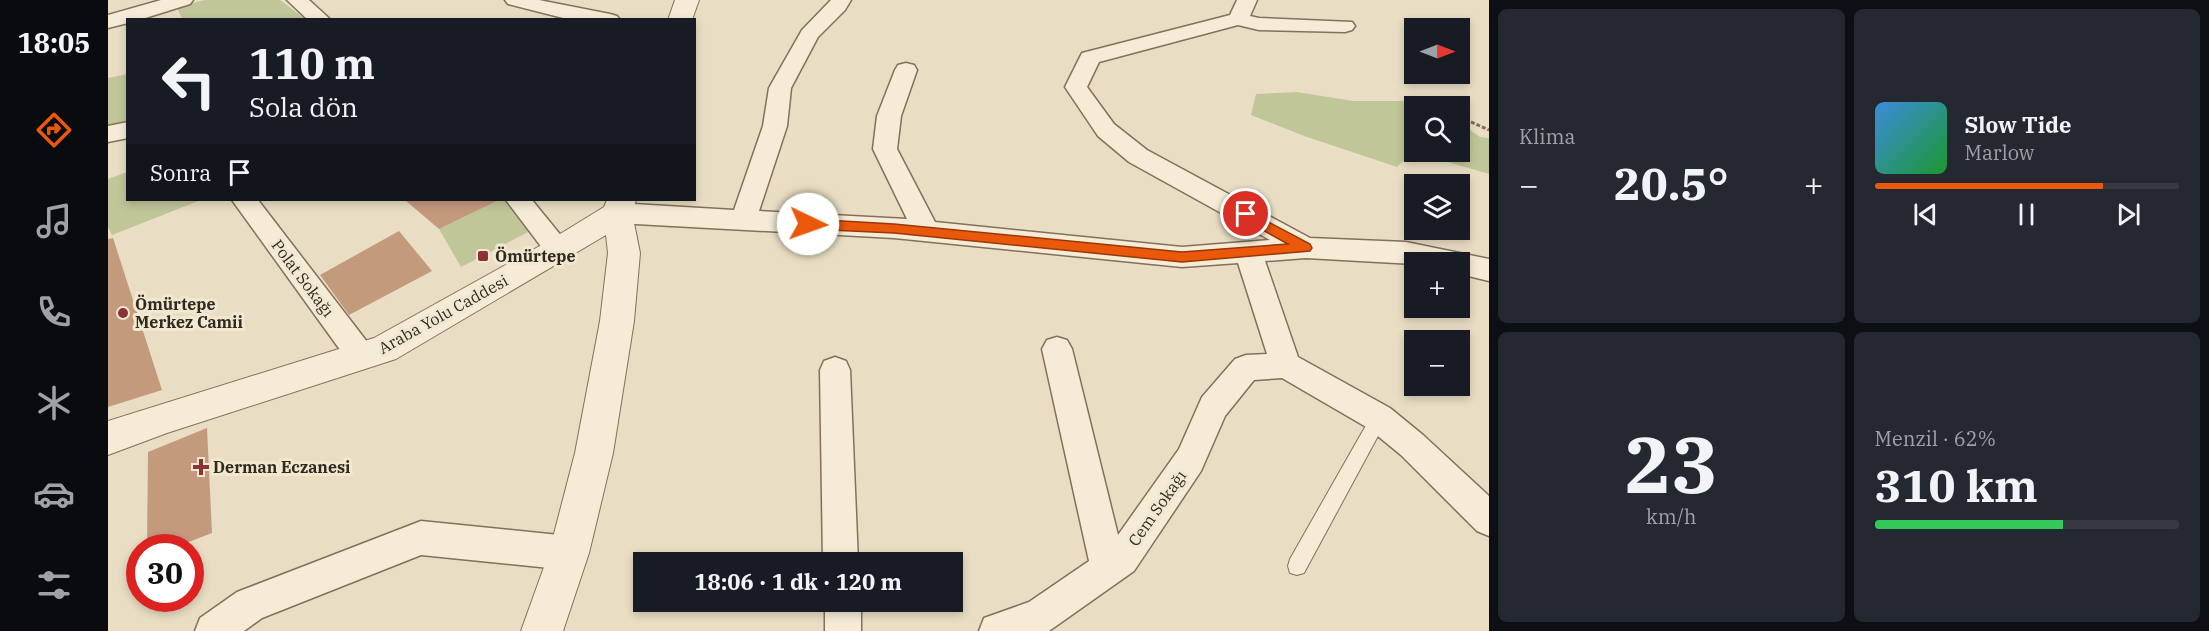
<!DOCTYPE html>
<html lang="tr">
<head>
<meta charset="utf-8">
<style>
  :root { --surface:#171b24; --page:#242831; --text:#f1f3f6; --muted:#9ea1a6; --line:#363941; --accent:#ea580c }
  body { margin:0; font-family:"IBM Plex Serif",serif; background:var(--page); color:var(--text); height:100vh; display:flex; flex-direction:column; font-size:22px; white-space:nowrap }
  * { box-sizing:border-box; margin:0 }
  p { font-size:20px; color:var(--muted) }
  .icon { flex:none; width:33px; height:33px; fill:none; stroke:currentColor; stroke-width:2; stroke-linecap:round; stroke-linejoin:round }
  .map { position:relative; flex:1; overflow:hidden }
  .drawer { display:flex; flex-direction:column; gap:9px; padding:9px; background:#0d0f14; width:720px }
  .drawer>* { flex:none }
  .top-card { position:absolute; left:18px; top:18px; width:570px; height:183px; border-radius:0px; box-shadow:0 3px 9px #0003; background:#171b24; color:var(--text); overflow:hidden }
  .needle { width:39px; rotate:90deg }
  .tools { position:absolute; left:1296px; top:18px; display:grid; gap:12px }
  .tools a { display:grid; place-items:center; width:66px; height:66px; border-radius:0px; background:var(--surface); box-shadow:0 3px 9px #0003; font-size:30px }
  .speed { position:absolute; left:18px; top:534px; display:flex; gap:12px; font-size:30px; font-weight:700; text-align:center }
  .speed>* { display:grid; place-content:center; width:78px; height:78px; border-radius:50%; background:var(--surface); box-shadow:0 3px 9px #0003; line-height:1 }
  .speed .limit { border:9px solid #d22; background:#fff; color:#111 }
  .pin { position:absolute; display:grid; place-items:center; width:51px; height:51px; color:#fff; margin:-26px; border:3px solid #fff; border-radius:50%; box-shadow:0 2px 6px #0007 }
  .me { position:absolute; width:66px; margin:-33px; rotate:93deg; stroke-linejoin:round; filter:drop-shadow(0 0 4px #0008) }
  .turn { display:flex; align-items:center; gap:21px; height:126px; padding:0 24px; font-size:27px }
  .turn .icon { width:78px; height:78px; stroke-width:2.5 }
  .turn b { display:block; font-size:42px; line-height:51px }
  .then { display:flex; align-items:center; height:57px; padding:0 24px; background:#0003; gap:12px; font-size:22px }
  .big { font-size:45px; font-weight:700; line-height:1.1 }
  .drawer .tile { flex:1; display:flex; flex-direction:column; justify-content:center; gap:9px; min-width:0; padding:0 21px; border-radius:9px; background:var(--page) }
  .drawer .dial { align-items:center; gap:0 }
  .dial b { font-size:78px; line-height:1 }
  .song { display:flex; align-items:center; gap:18px }
  .cover { width:72px; height:72px; border-radius:9px; background:linear-gradient(135deg,hsl(210 70% 55%),hsl(130 70% 35%)) }
  .played { height:6px; border-radius:3px; background:linear-gradient(90deg,var(--accent) 75%,var(--line) 75%) }
  .keys { display:flex; justify-content:space-around; direction:ltr }
  .heat { display:flex; justify-content:space-between; align-items:center; font-size:33px; direction:ltr }
  .charge { height:9px; border-radius:4px; background:linear-gradient(90deg,#34c759 62%,var(--line) 0) }
  .drawer .tiles { flex:1; display:grid; gap:9px; grid-template-columns:repeat(2,1fr) }
  .trip { position:absolute; left:525px; top:552px; width:330px; height:60px; border-radius:0px; background:var(--surface); box-shadow:0 3px 9px #0003; font-weight:700; line-height:60px; text-align:center }
  main { display:flex; flex:1; min-height:0 }
  .tabs { display:flex; flex-direction:column; width:108px; justify-content:space-around; align-items:center; background:#090b0e; color:var(--muted) }
  .tabs .icon { width:42px; height:42px }
  .tabs .active { color:var(--accent) }
  .tabs b { font-size:27px; color:var(--text) }
  .map>svg:first-child { display:block }
  .green { fill:#c1c699 }
  .building { fill:#c49a7d }
  .lines { fill:none; stroke-linecap:round; stroke-linejoin:round }
  .service-casing { stroke:#82705c; stroke-width:2 }
  .minor-casing { stroke:#82705c; stroke-width:3 }
  .tertiary-casing { stroke:#82705c; stroke-width:2 }
  .path { stroke:#82705c; stroke-width:3; stroke-dasharray:4 2; stroke-linecap:butt }
  .service { fill:#f5ebd6; fill-rule:evenodd }
  .minor { fill:#f5ebd6; fill-rule:evenodd }
  .tertiary { fill:#f5ebd6; fill-rule:evenodd }
  .route { fill:#ea580c; stroke:#983908; stroke-width:1.5 }
  .poi-dot { fill:#8b3234; stroke:#f1e8d2; stroke-width:2 }
  .labels { text-anchor:middle; stroke-width:6; stroke-linejoin:round; paint-order:stroke }
  .poi-label { font-size:16px; font-weight:bold; fill:#33281f; stroke:#f1e8d2; text-anchor:start }
  .street-label { font-size:16px; fill:#33281f; stroke:#f1e8d2 }
</style>
</head>
<body>
<main>
<nav class="tabs">
<b>18:05</b>
<svg class="icon active" aria-label="directions" viewBox="0 0 24 24"><path d="M12 3l9 9-9 9-9-9zM9 14v-3h6M13 9l2 2-2 2"/></svg>
<svg class="icon" aria-label="music" viewBox="0 0 24 24"><path d="M9 18V5l10-2v13"/><circle cx="6" cy="18" r="3"/><circle cx="16" cy="16" r="3"/></svg>
<svg class="icon" aria-label="phone" viewBox="0 0 24 24"><path d="M5 4h4l2 5-3 2q2 4 5 5l2-3 5 2v4C11 20 4 13 5 4z"/></svg>
<svg class="icon" aria-label="climate" viewBox="0 0 24 24"><path d="M12 3v18M4 7l16 10M4 17L20 7"/></svg>
<svg class="icon" aria-label="car" viewBox="0 0 24 24"><path d="M5 17H2v-5l4-1 3-4h7l3 4 3 1v5h-3M9 17h6M6 11h13"/><circle cx="7" cy="17" r="2"/><circle cx="17" cy="17" r="2"/></svg>
<svg class="icon" aria-label="filters" viewBox="0 0 24 24"><path d="M4 7h16M4 17h16"/><circle cx="9" cy="7" r="2"/><circle cx="15" cy="17" r="2"/></svg>
</nav>
<div class="map">
<svg width="1381" height="631" viewBox="0 0 1381 631">
  <rect width="100%" height="100%" fill="#e9dec4"/>
  <!-- green -->
  <g class="green">
    <polygon points="97,0 172,0 197,19 74,19 69,7"/>
    <polygon points="19,74 19,125 0,128 0,78"/>
    <polygon points="1189,92 1245,101 1320,101 1327,106 1306,106 1306,152 1352,152 1352,123 1372,137 1381,138 1381,174 1305,152 1289,167 1199,137 1143,115 1148,94"/>
    <polygon points="19,172 20,200 93,200 4,235 0,227 0,179"/>
    <polygon points="391,200 396,200 424,230 353,267 331,229"/>
  </g>
  <!-- building -->
  <g class="building">
    <polygon points="297,200 391,200 331,229"/>
    <polygon points="291,231 324,271 241,315 212,275"/>
    <polygon points="5,238 54,390 0,407 0,239"/>
    <polygon points="99,428 104,533 65,548 39,548 40,452"/>
  </g>
  <g class="lines">
    <!-- service casing -->
    <g class="service-casing">
      <polygon id="service" points="1271,411 1277,413 1279,418 1277,423 1196,573 1189,575 1182,573 1180,566 1182,559 1265,413"/>
    </g>
    <!-- minor casing -->
    <g class="minor-casing">
      <g id="minor">
        <polygon points="53,0 85,0 82,4 31,20 20,20 20,23 0,28 0,15"/>
        <polygon points="179,0 201,0 223,20 200,20"/>
        <polygon points="397,0 431,0 502,14 509,16 512,20 463,20 400,4"/>
        <polygon points="723,0 743,0 737,10 710,37 683,88 679,126 651,211 799,219 765,149 769,116 787,70 790,65 798,63 806,65 809,70 793,116 789,149 827,222 1074,247 1162,240 1021,162 990,136 957,87 974,53 1122,15 1129,0 1149,0 1142,16 1151,18 1244,22 1247,26 1244,30 1237,32 1151,30 1130,25 991,62 979,87 1006,124 1039,150 1202,238 1298,242 1381,259 1381,281 1352,274 1352,262 1306,264 1198,258 1157,261 1190,357 1282,408 1315,435 1381,496 1381,536 1369,531 1293,455 1260,428 1174,378 1146,380 1117,416 1093,471 1026,571 941,631 871,631 876,618 921,602 981,561 934,349 939,340 949,337 959,340 964,349 1010,535 1071,449 1094,397 1127,359 1138,355 1159,354 1130,263 1074,267 786,238 509,223 500,220 496,213 500,206 509,203 626,210 655,126 661,88 694,30"/>
        <polygon points="20,122 20,138 0,142 0,126"/>
        <polygon points="124,200 150,200 263,347 268,356 263,365 253,369 243,365"/>
        <polygon points="398,200 424,200 459,243 463,250 459,257 450,260 441,257"/>
        <polygon points="727,357 738,361 742,370 750,562 715,562 712,370 716,361"/>
        <polygon points="313,521 461,536 473,541 478,553 473,565 461,570 313,555 154,618 136,631 87,631 92,618 129,592"/>
        <rect x="717" y="602" width="36" height="29"/>
      </g>
    </g>
    <!-- tertiary casing -->
    <g class="tertiary-casing">
      <g id="tertiary">
        <polygon points="567,0 591,0 584,20 560,20"/>
        <polygon points="499,200 528,200 524,213 532,253 526,321 505,453 481,553 455,631 413,631 441,553 467,453 492,321 500,253 498,235 288,359 59,433 0,455 0,421 266,338 439,242 496,207"/>
      </g>
    </g>
    <!-- path -->
    <g class="path">
      <polyline points="1327,97 1338,106"/>
      <polyline points="1352,117 1381,130"/>
    </g>
    <!-- service -->
    <use href="#service" class="service"/>
    <!-- minor -->
    <use href="#minor" class="minor"/>
    <!-- tertiary -->
    <use href="#tertiary" class="tertiary"/>
  </g>
  <!-- route -->
  <polygon class="route" points="1138,210 1202,244 1204,248 1202,251 1074,262 786,233 700,229 694,224 700,219 786,224 1074,252 1180,244 1133,218 1132,214 1133,211"/>
  <!-- markers -->
  <g class="poi-dot">
    <rect x="369" y="250" width="12" height="12" rx="3"/>
    <circle cx="15" cy="313" r="6"/>
    <path d="M90 458h6v6h6v6h-6v6h-6v-6h-6v-6h6z"/>
  </g>
  <g class="labels">
    <!-- poi labels -->
    <g class="poi-label">
      <text x="387" y="262">Ömürtepe</text>
      <text x="27" y="310">Ömürtepe<tspan x="27" dy="18">Merkez Camii</tspan></text>
      <text x="105" y="473">Derman Eczanesi</text>
    </g>
    <!-- street labels -->
    <g class="street-label">
      <text transform="translate(195 278) rotate(53)" y="6">Polat Sokağı</text>
      <text transform="translate(335 314) rotate(-29)" y="6">Araba Yolu Caddesi</text>
      <text transform="translate(1049 508) rotate(-55)" y="6">Cem Sokağı</text>
    </g>
  </g>
</svg>
<div class="tools">
<a><svg class="needle" viewBox="-14 -14 28 28"><path d="M0-13l5 13h-10z" fill="#e53935"/><path d="M0 13l5-13h-10z" fill="#9ea1a6"/></svg></a>
<a><svg class="icon" aria-label="search" viewBox="0 0 24 24"><circle cx="10" cy="10" r="6"/><path d="M15 15l6 6"/></svg></a>
<a><svg class="icon" aria-label="layers" viewBox="0 0 24 24"><path d="M12 4l9 5-9 5-9-5zM3 14l9 5 9-5"/></svg></a>
<a>+</a>
<a>−</a>
</div>
<div class="speed"><div class="limit">30</div></div>
<div class="pin" style="left:1138px;top:214px;background:#d93025"><svg class="icon" aria-label="arrive" viewBox="0 0 24 24"><path d="M6 21V4h12l-3 4 3 4H6"/></svg></div>
<svg class="me" style="left:700px;top:224px" viewBox="-20 -20 40 40"><circle r="19" fill="#fff"/><path d="M0-13L10 11 0 6-10 11z" fill="#ea580c"/></svg>
<div class="trip">18:06 · 1 dk · 120 m</div>
<div class="top-card">
<div class="turn"><svg class="icon" aria-label="left" viewBox="0 0 24 24"><path d="M17 20v-9H6M10 6l-5 5 5 5"/></svg><div><b>110 m</b>Sola dön</div></div>
<div class="then">Sonra<svg class="icon" aria-label="arrive" viewBox="0 0 24 24"><path d="M6 21V4h12l-3 4 3 4H6"/></svg></div>
</div>
</div>
<section class="drawer">
<div class="tiles">
<div class="tile"><p>Klima</p>
<div class="heat"><a>−</a><b class="big">20.5°</b><a>+</a></div>
</div>
<div class="tile">
<div class="song"><i class="cover"></i><div><b>Slow Tide</b><p>Marlow</p></div></div>
<div class="played"></div>
<div class="keys"><svg class="icon" aria-label="previous" viewBox="0 0 24 24"><path d="M18 5L8 12l10 7zM5 5v14"/></svg><svg class="icon" aria-label="pause" viewBox="0 0 24 24"><path d="M8 5v14M16 5v14"/></svg><svg class="icon" aria-label="next" viewBox="0 0 24 24"><path d="M6 5l10 7-10 7zM19 5v14"/></svg></div>
</div>
<div class="tile dial"><b>23</b><p>km/h</p></div>
<div class="tile"><p>Menzil · 62%</p><b class="big">310 km</b><div class="charge"></div></div>
</div>
</section>
</main>
</body>
</html>
